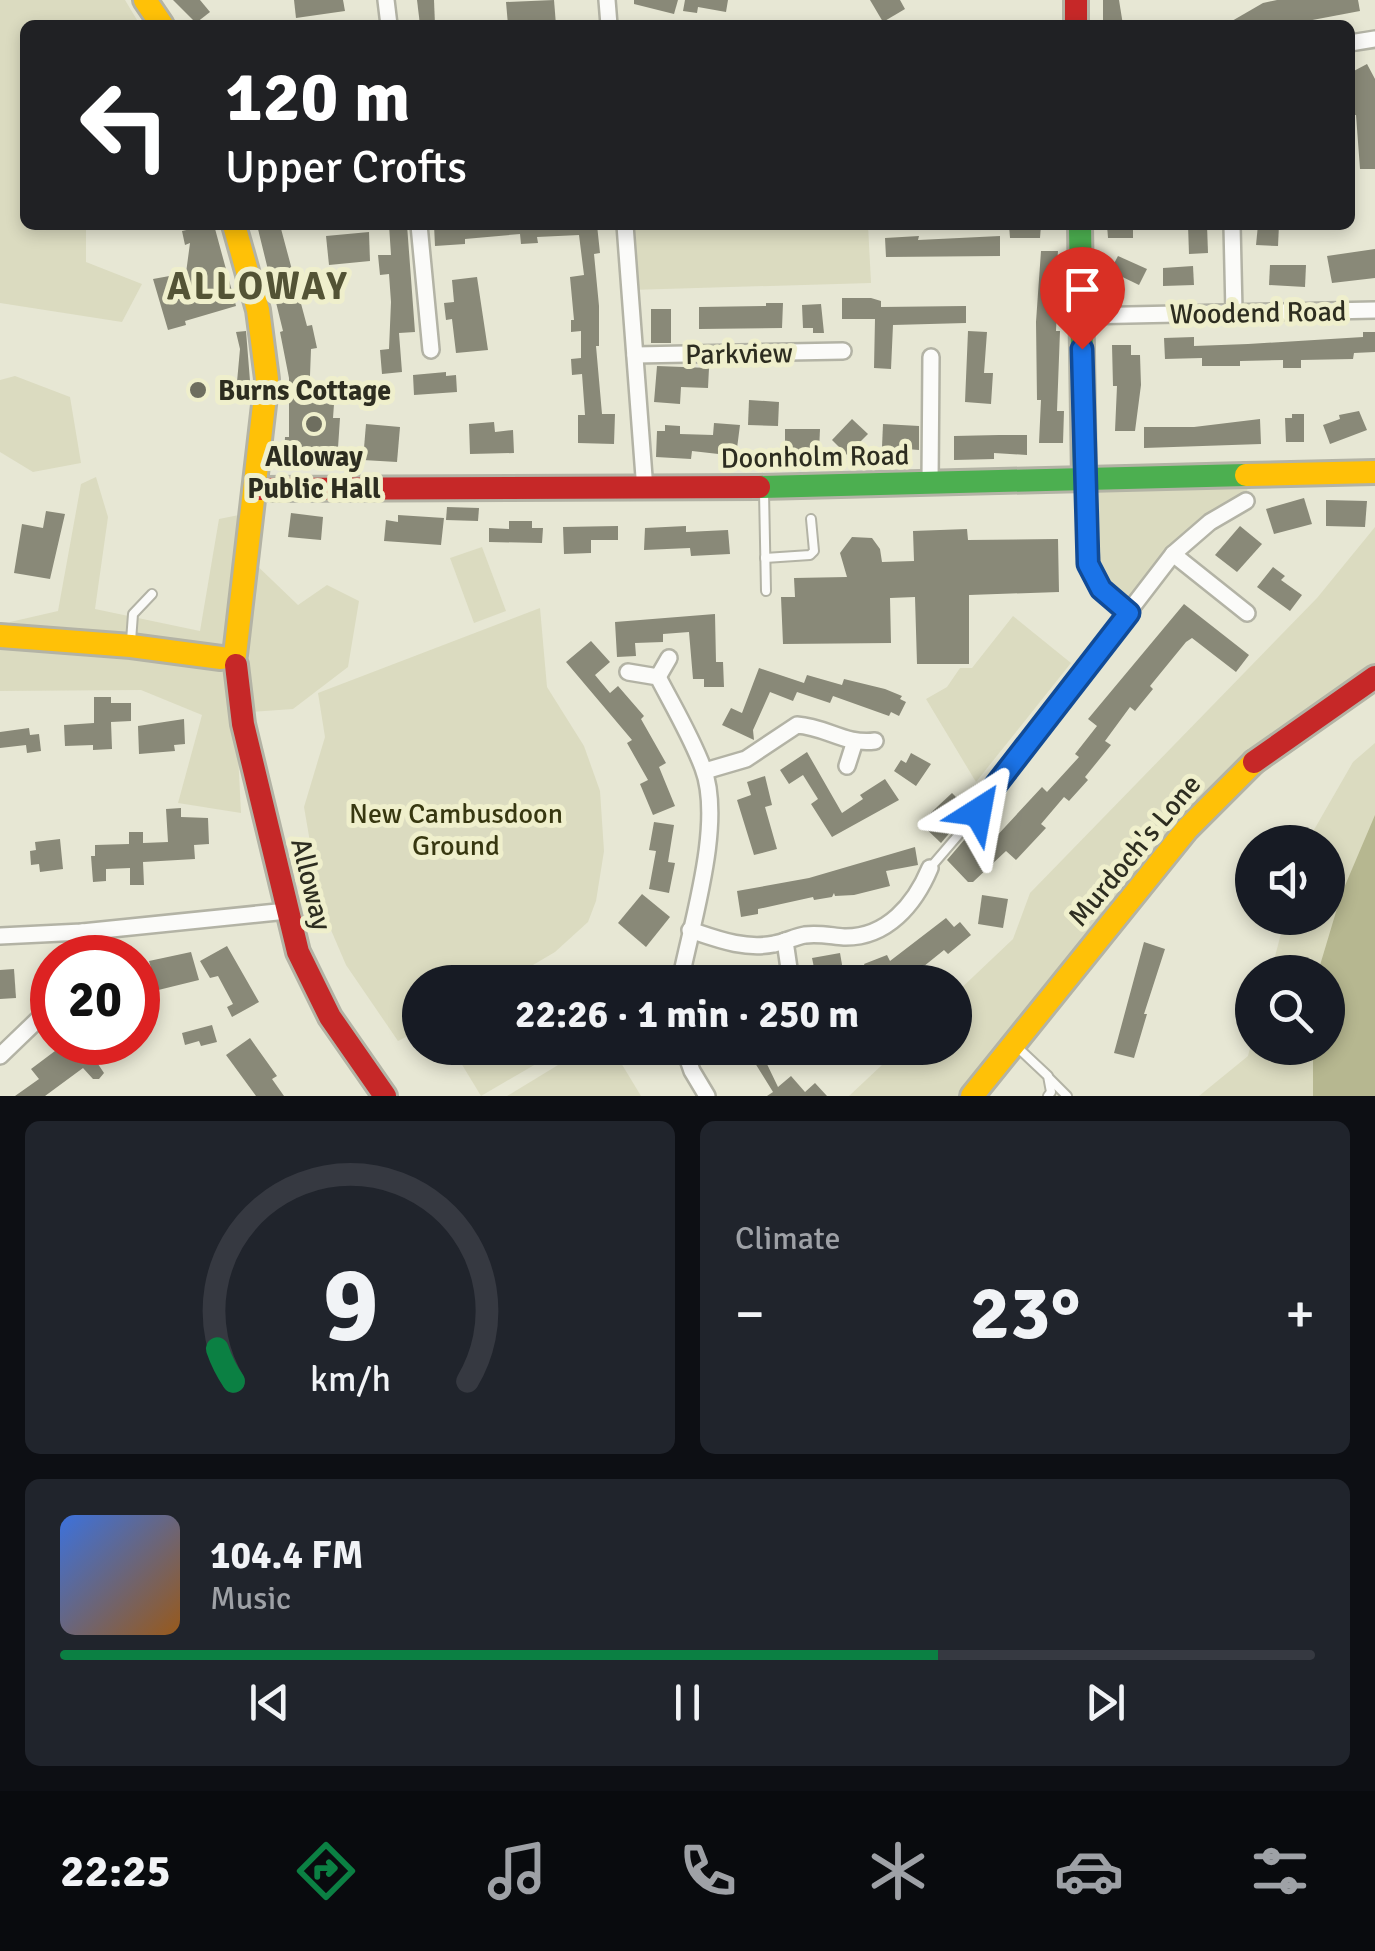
<!DOCTYPE html>
<html lang="en">
<head>
<meta charset="utf-8">
<style>
  :root { --surface:#171b24; --page:#20242c; --text:#f1f3f6; --muted:#9ea1a6; --line:#363941; --accent:#0b8043 }
  body { margin:0; font-family:Signika,sans-serif; background:var(--page); color:var(--text); height:100vh; display:flex; flex-direction:column; font-size:38px; white-space:nowrap }
  * { box-sizing:border-box; margin:0 }
  p { font-size:32px; color:var(--muted) }
  .icon { flex:none; width:55px; height:55px; fill:none; stroke:currentColor; stroke-width:2; stroke-linecap:round; stroke-linejoin:round }
  .map { position:relative; height:1096px; overflow:hidden }
  .details { display:flex; flex-direction:column; gap:25px; padding:25px; background:#0d0f14; flex:1 }
  .details>* { flex:none }
  .guide { position:absolute; left:20px; top:20px; width:1335px; height:210px; border-radius:15px; box-shadow:0 5px 15px #0003; background:#202124; color:#fff; overflow:hidden }
  .buttons { position:absolute; left:1235px; top:825px; display:grid; gap:20px }
  .buttons a { display:grid; place-items:center; width:110px; height:110px; border-radius:50%; background:var(--surface); box-shadow:0 5px 15px #0003; font-size:50px }
  .speed { position:absolute; left:30px; top:935px; display:flex; gap:20px; font-size:50px; font-weight:700; text-align:center }
  .speed>* { display:grid; place-content:center; width:130px; height:130px; border-radius:50%; background:var(--surface); box-shadow:0 5px 15px #0003; line-height:1 }
  .speed .limit { border:15px solid #d22; background:#fff; color:#111 }
  .pin { position:absolute; display:grid; place-items:center; width:85px; height:85px; color:#fff; margin:-102px -42px; border-radius:50% 50% 50% 0; rotate:-45deg; box-shadow:0 0 10px #0007 }
  .pin .icon { rotate:45deg }
  .me { position:absolute; width:110px; margin:-55px; rotate:34deg; stroke-linejoin:round; filter:drop-shadow(0 0 8px #0008) }
  .turn { display:flex; align-items:center; gap:35px; height:210px; padding:0 40px; font-size:45px }
  .turn .icon { width:130px; height:130px; stroke-width:2.5 }
  .turn b { display:block; font-size:70px; line-height:85px }
  .big { font-size:75px; font-weight:700; line-height:1.1 }
  .details .card { flex:1; display:flex; flex-direction:column; justify-content:center; gap:15px; min-width:0; padding:0 35px; border-radius:15px; background:var(--page) }
  .details .dial { align-items:center; gap:0 }
  .dial svg { height:260px; overflow:visible; fill:none; stroke:var(--line); stroke-width:7; stroke-linecap:round; text-anchor:middle }
  .dial text { fill:var(--text); stroke:none }
  .song { display:flex; align-items:center; gap:30px }
  .cover { width:120px; height:120px; border-radius:15px; background:linear-gradient(135deg,hsl(220 70% 55%),hsl(30 70% 35%)) }
  .played { height:10px; border-radius:5px; background:linear-gradient(90deg,var(--accent) 70%,var(--line) 70%) }
  .keys { display:flex; justify-content:space-around; direction:ltr }
  .heat { display:flex; justify-content:space-between; align-items:center; font-size:55px; direction:ltr }
  .details .tiles { flex:1; display:grid; gap:25px; grid-template-columns:1fr 1fr }
  .card:last-child { grid-column:span 2 }
  .trip { position:absolute; left:402px; top:965px; width:570px; height:100px; border-radius:50px; background:var(--surface); box-shadow:0 5px 15px #0003; font-weight:700; line-height:100px; text-align:center }
  .tabs { display:flex; height:160px; justify-content:space-around; align-items:center; background:#090b0e; color:var(--muted) }
  .tabs .icon { width:70px; height:70px }
  .tabs .current { color:var(--accent) }
  .tabs b { font-size:45px; color:var(--text) }
  .map>svg:first-child { display:block }
  .green { fill:#dbdbc0 }
  .water { fill:#b6b790 }
  .building { fill:#898978 }
  .lines { fill:none; stroke-linecap:round; stroke-linejoin:round }
  .lane-casing { stroke:#b3b3a5; stroke-width:12 }
  .street-casing { stroke:#b3b3a5; stroke-width:20 }
  .fast-casing { stroke:#b3b3a5; stroke-width:28 }
  .slow-casing { stroke:#b3b3a5; stroke-width:28 }
  .jam-casing { stroke:#b3b3a5; stroke-width:28 }
  .lane { stroke:#fbfbf9; stroke-width:8 }
  .street { stroke:#fbfbf9; stroke-width:15 }
  .fast { stroke:#4caf50; stroke-width:22 }
  .slow { stroke:#ffc107; stroke-width:22 }
  .jam { stroke:#c62828; stroke-width:22 }
  .route-casing { stroke:#114b97; stroke-width:25 }
  .route { stroke:#1a73e8; stroke-width:18 }
  .poi-dot { fill:#6e6e5f; stroke:#efefcc; stroke-width:4 }
  .labels { text-anchor:middle; stroke-width:10; stroke-linejoin:round; paint-order:stroke }
  .street-label { font-size:28px; fill:#2d2d20; stroke:#efefcc }
  .poi-label { font-size:28px; font-weight:bold; fill:#2d2d20; stroke:#efefcc; text-anchor:start }
  .park-label { font-size:28px; fill:#373710; stroke:#efefcc }
  .district-label { font-size:38px; font-weight:bold; letter-spacing:2.5px; fill:#535335; stroke:#efefcc }
</style>
</head>
<body>
<div class="map">
<svg width="1375" height="1096" viewBox="0 0 1375 1096">
  <rect width="100%" height="100%" fill="#e7e7d4"/>
  <!-- green -->
  <g class="green">
    <polygon points="0,0 125,0 140,25 25,25 25,225 86,225 86,262 142,284 122,322 0,303"/>
    <polygon points="625,225 868,225 871,283 630,290"/>
    <polygon points="15,376 70,397 81,463 33,472 0,452 0,380"/>
    <polygon points="1249,476 1246,501 1210,522 1129,613 1101,589 1084,480"/>
    <polygon points="96,477 108,517 95,609 200,631 219,519 239,515 247,556 298,605 327,585 359,601 348,667 293,709 236,713 241,813 178,803 202,715 141,690 0,691 0,643 10,622 58,611 81,484"/>
    <polygon points="1375,527 1375,677 1242,771 972,1096 849,1096 900,1048 955,1048 955,994 1013,939 1030,893 1317,598"/>
    <polygon points="482,547 506,611 474,623 450,558"/>
    <polygon points="540,608 547,687 584,746 600,791 604,851 596,901 588,922 555,952 504,982 420,982 420,1030 398,1041 346,965 328,923 317,883 304,807 325,737 318,693"/>
    <polygon points="1013,616 1071,663 976,782 926,699 947,687 960,668 972,668"/>
    <polygon points="1375,743 1375,826 1328,972 1271,972 1285,918 1328,918 1328,842 1307,842 1353,762"/>
    <polygon points="1252,1040 1252,1048 1323,1048 1314,1096 1199,1096 1248,1056"/>
    <polygon points="452,1048 542,1048 548,1057 481,1096"/>
    <polygon points="586,1048 612,1048 641,1096 507,1096"/>
  </g>
  <!-- water -->
  <polygon class="water" points="1375,815 1375,1096 1313,1096 1313,1048 1328,1048 1328,972 1318,972 1341,895"/>
  <!-- building -->
  <g class="building">
    <polygon points="173,0 200,0 210,12 196,23"/>
    <polygon points="294,0 343,0 345,11 296,18"/>
    <polygon points="417,0 434,0 435,25 420,25"/>
    <polygon points="554,0 556,25 508,25 506,2"/>
    <polygon points="634,0 678,0 674,14 634,4"/>
    <polygon points="685,0 728,0 726,12 698,7 697,13 683,11"/>
    <polygon points="870,0 900,0 905,9 883,22"/>
    <polygon points="1103,0 1119,0 1123,25 1103,25"/>
    <polygon points="1277,0 1358,0 1360,11 1286,25 1225,25 1263,3"/>
    <polygon points="1367,64 1375,79 1375,169 1360,169 1356,115 1350,115 1350,73"/>
    <polygon points="190,225 214,225 236,306 185,321 186,325 168,330 153,279 186,273 190,243 185,245 182,231 191,229"/>
    <polygon points="257,225 280,225 307,326 312,325 317,348 311,349 309,402 334,404 333,418 340,418 338,448 301,450 300,461 284,460 285,437 289,437 289,378 280,332 283,331"/>
    <polygon points="389,225 407,225 415,332 399,333 402,372 382,374 380,350 389,349 391,302 389,274 380,275 378,255 391,255"/>
    <polygon points="434,225 597,225 600,253 594,254 599,306 599,346 596,346 602,414 615,414 614,444 578,443 578,415 585,415 582,374 572,375 571,359 581,358 581,331 571,332 571,320 574,320 570,277 584,275 579,235 537,237 538,243 521,244 520,234 465,239 465,244 435,246"/>
    <polygon points="1009,225 1041,225 1040,238 1010,238"/>
    <polygon points="1107,225 1133,225 1133,238 1108,238"/>
    <polygon points="1188,225 1207,225 1208,253 1189,254"/>
    <polygon points="1258,225 1279,225 1278,246 1256,245"/>
    <polygon points="369,232 370,261 329,265 326,236"/>
    <polygon points="919,236 918,240 1000,236 1000,256 886,257 885,238"/>
    <polygon points="1375,249 1375,278 1332,283 1327,256"/>
    <polygon points="1041,251 1058,251 1055,292 1058,292 1056,331 1060,331 1057,411 1064,411 1063,443 1039,443 1041,400 1037,400 1036,322"/>
    <polygon points="1118,256 1147,269 1139,285 1110,271"/>
    <polygon points="1270,265 1306,265 1305,287 1269,285"/>
    <polygon points="1193,266 1194,285 1163,286 1163,268"/>
    <polygon points="477,277 488,350 456,353 452,319 446,320 444,303 454,302 452,280"/>
    <polygon points="842,298 871,298 881,301 881,307 966,306 966,323 893,325 891,369 874,368 875,319 842,319"/>
    <polygon points="766,303 783,303 782,328 699,329 699,307 766,306"/>
    <polygon points="821,304 824,333 813,333 813,328 803,328 802,305"/>
    <rect x="651" y="309" width="20" height="34"/>
    <polygon points="246,331 250,381 237,382 240,349 236,332"/>
    <polygon points="968,331 987,332 984,373 993,373 991,404 965,402"/>
    <polygon points="1363,332 1375,332 1375,352 1354,353 1353,359 1301,360 1301,368 1283,368 1283,360 1240,361 1240,366 1202,366 1202,358 1165,359 1164,338 1194,337 1194,346 1248,344 1363,337"/>
    <polygon points="1112,345 1131,345 1131,355 1140,355 1141,385 1135,431 1115,431 1117,386 1113,386"/>
    <polygon points="657,366 709,368 708,388 681,387 680,404 654,402"/>
    <polygon points="446,372 446,376 456,375 457,392 414,395 413,375"/>
    <polygon points="749,400 779,402 778,426 748,425"/>
    <polygon points="1359,411 1367,430 1330,444 1323,425 1340,419 1339,415"/>
    <polygon points="1292,414 1304,414 1304,442 1286,442 1285,418 1292,418"/>
    <polygon points="852,419 868,434 847,455 832,440"/>
    <polygon points="1260,419 1261,444 1144,448 1144,427 1194,427"/>
    <polygon points="494,422 495,432 513,430 514,453 470,454 469,424"/>
    <polygon points="714,423 740,425 736,456 692,451 691,459 656,457 657,431 665,431 665,425 680,426 680,434 713,435"/>
    <polygon points="366,424 400,427 397,462 363,460"/>
    <polygon points="883,424 919,426 919,450 882,447"/>
    <polygon points="785,429 820,429 819,451 785,450"/>
    <polygon points="999,435 1027,435 1027,455 994,453 994,459 954,460 954,436"/>
    <polygon points="1304,498 1312,524 1274,534 1266,509"/>
    <polygon points="1326,500 1367,501 1365,527 1326,526"/>
    <polygon points="447,507 479,508 478,521 446,520"/>
    <polygon points="46,511 65,514 50,579 14,573 22,524 43,528"/>
    <polygon points="291,513 323,517 321,540 288,537"/>
    <polygon points="398,515 444,518 441,545 384,541 386,520 398,522"/>
    <polygon points="509,521 532,521 532,528 543,528 542,543 489,542 489,528 509,529"/>
    <polygon points="618,526 618,540 591,540 591,553 564,554 563,527"/>
    <polygon points="686,526 686,532 728,530 730,554 691,556 690,548 644,550 645,528"/>
    <polygon points="1240,526 1262,544 1237,572 1215,555"/>
    <polygon points="967,529 968,540 1058,539 1059,592 969,595 969,664 917,664 915,597 890,598 891,643 783,644 781,597 795,597 794,578 847,577 840,553 852,537 872,538 880,549 882,562 914,561 913,531"/>
    <polygon points="1273,567 1285,576 1281,580 1302,595 1290,611 1257,587"/>
    <polygon points="1184,604 1249,655 1236,672 1192,638 1186,642 1150,686 1153,689 1135,711 1130,707 1105,741 1111,745 1085,777 1088,780 1069,801 1064,797 1041,824 1046,828 1016,860 1006,851 973,882 968,882 947,860 965,839 980,854 1042,787 1047,792 1079,757 1075,754 1097,726 1088,719"/>
    <polygon points="715,614 716,662 723,662 724,687 704,687 704,679 693,679 689,632 663,634 663,642 635,643 636,656 617,657 615,622"/>
    <polygon points="591,641 610,662 595,675 610,693 618,686 644,716 641,719 666,763 659,767 675,806 653,815 640,784 648,780 627,743 632,740 566,662"/>
    <polygon points="759,668 804,683 807,675 842,685 844,679 885,689 902,696 900,699 906,702 899,716 891,712 889,716 833,696 830,703 797,692 793,701 770,692 753,730 754,740 722,725 731,708 742,713"/>
    <polygon points="94,697 111,697 111,703 131,703 131,721 111,722 112,749 93,750 93,745 65,746 64,725 94,723"/>
    <polygon points="184,719 185,744 174,745 175,751 139,754 138,726"/>
    <polygon points="29,728 30,735 39,734 41,751 27,753 26,745 0,748 0,732"/>
    <polygon points="807,752 842,813 863,799 860,795 885,779 899,800 832,837 811,804 818,799 803,775 789,784 780,770"/>
    <polygon points="911,753 931,764 916,786 894,771 901,760 906,763"/>
    <polygon points="765,776 772,805 765,807 777,849 754,855 737,800 751,795 747,782"/>
    <polygon points="952,793 969,810 941,843 920,823"/>
    <polygon points="181,808 181,817 208,818 209,844 194,845 195,859 143,862 144,885 130,885 130,868 106,869 106,881 93,882 91,856 95,856 95,845 129,844 129,832 143,832 143,843 168,842 166,809"/>
    <polygon points="654,822 674,825 668,862 675,863 669,893 649,889 656,851 649,850"/>
    <polygon points="60,839 63,869 40,872 39,864 31,865 30,851 36,850 35,842"/>
    <polygon points="915,847 918,865 886,871 890,886 854,895 835,896 834,893 832,897 814,900 813,897 758,909 758,914 741,917 737,891 809,878"/>
    <polygon points="642,894 670,917 646,947 618,923"/>
    <polygon points="982,895 1008,899 1003,928 978,924"/>
    <polygon points="946,918 954,927 960,922 971,935 948,954 944,950 908,979 909,982 872,982 864,964 887,955 890,961"/>
    <polygon points="1144,942 1165,949 1144,1014 1147,1014 1134,1058 1114,1053"/>
    <polygon points="227,946 259,1002 232,1017 227,1007 233,1004 218,976 210,978 200,961"/>
    <polygon points="191,952 199,980 138,995 138,979 151,968 149,961"/>
    <polygon points="840,953 845,982 817,982 812,958"/>
    <polygon points="555,965 560,972 571,966 581,982 525,982"/>
    <polygon points="770,966 771,982 739,982 737,969"/>
    <polygon points="14,969 16,998 0,999 0,970"/>
    <polygon points="212,1025 217,1042 201,1046 199,1041 185,1045 182,1033"/>
    <polygon points="250,1038 277,1076 272,1079 284,1096 256,1096 226,1055"/>
    <polygon points="67,1042 115,1042 96,1061 104,1073 99,1079 93,1079 83,1068 45,1096 15,1096 39,1079 31,1069"/>
    <polygon points="767,1048 771,1048 775,1056 765,1060 778,1087 791,1076 805,1092 815,1083 827,1096 767,1096 773,1092 750,1055"/>
  </g>
  <g class="lines">
    <!-- lane casing -->
    <g class="lane-casing">
      <g id="lane">
        <polyline points="764,492 766,591"/>
        <polyline points="765,558 810,555 814,551 811,519"/>
        <polyline points="131,641 133,614 152,594"/>
        <polyline points="930,868 978,812 980,805"/>
        <polyline points="1017,1047 1048,1076 1051,1092 1048,1096"/>
        <polyline points="1049,1078 1067,1096"/>
      </g>
    </g>
    <!-- street casing -->
    <g class="street-casing">
      <g id="street">
        <polyline points="386,0 389,25"/>
        <polyline points="607,0 609,25"/>
        <polyline points="1350,43 1375,39"/>
        <polyline points="419,225 431,350"/>
        <polyline points="625,225 645,490"/>
        <polyline points="1232,225 1234,312"/>
        <polyline points="1081,316 1375,310"/>
        <polyline points="635,355 843,351"/>
        <polyline points="1084,480 1092,576 1101,589 1129,613"/>
        <polyline points="930,483 931,357"/>
        <polyline points="1173,554 1247,613"/>
        <path d="M628 672 658 677C673 706 691 736 703 768 724 823 691 925 680 982"/>
        <polyline points="658,677 669,658"/>
        <polyline points="847,766 854,744"/>
        <path d="M705 771 746 759 797 725C827 727 845 745 875 741"/>
        <polyline points="981,804 1173,554 1210,522 1246,501"/>
        <path d="M690 930C717 939 745 950 774 944 785 942 794 937 805 935 818 933 831 936 844 937 887 938 915 904 930 868"/>
        <polyline points="0,936 82,932 287,911"/>
        <polyline points="785,941 791,982"/>
        <polyline points="78,958 82,932"/>
        <polyline points="684,1048 692,1071 707,1096"/>
        <polyline points="810,1048 811,1048"/>
        <polyline points="0,1056 52,1006"/>
      </g>
    </g>
    <!-- fast casing -->
    <g class="fast-casing">
      <g id="fast">
        <polyline points="1080,225 1084,480"/>
        <polyline points="759,487 1246,475"/>
      </g>
    </g>
    <!-- slow casing -->
    <g class="slow-casing">
      <g id="slow">
        <polyline points="145,0 162,25"/>
        <polyline points="234,225 258,310 267,379 235,655"/>
        <polyline points="1246,475 1375,472"/>
        <polyline points="0,636 131,646 221,658"/>
        <polyline points="972,1096 1187,829 1254,762"/>
      </g>
    </g>
    <!-- jam casing -->
    <g class="jam-casing">
      <g id="jam">
        <polyline points="1076,0 1076,25"/>
        <polyline points="256,489 759,487"/>
        <polyline points="236,665 243,724 298,952 330,1017 385,1096"/>
        <polyline points="1254,762 1375,677"/>
      </g>
    </g>
    <!-- lane -->
    <use href="#lane" class="lane"/>
    <!-- street -->
    <use href="#street" class="street"/>
    <!-- fast -->
    <use href="#fast" class="fast"/>
    <!-- slow -->
    <use href="#slow" class="slow"/>
    <!-- jam -->
    <use href="#jam" class="jam"/>
  </g>
  <g class="lines">
    <!-- route casing -->
    <g class="route-casing">
      <polyline id="route" points="978,812 981,804 1129,613 1101,589 1088,564 1082,349"/>
    </g>
    <!-- route -->
    <use href="#route" class="route"/>
  </g>
  <!-- markers -->
  <g class="poi-dot">
    <circle cx="198" cy="390" r="10"/>
    <circle cx="314" cy="424" r="10"/>
  </g>
  <g class="labels">
    <!-- street labels -->
    <g class="street-label">
      <text transform="translate(1258 312) rotate(-1)" y="10">Woodend Road</text>
      <text transform="translate(739 353) rotate(-1)" y="10">Parkview</text>
      <text transform="translate(815 456) rotate(-1)" y="10">Doonholm Road</text>
      <text transform="translate(1134 850) rotate(-50)" y="10">Murdoch's Lone</text>
      <text transform="translate(312 884) rotate(76)" y="10">Alloway</text>
    </g>
    <!-- poi labels -->
    <g class="poi-label">
      <text x="218" y="400">Burns Cottage</text>
      <text x="314" y="466" text-anchor="middle">Alloway<tspan x="314" dy="32">Public Hall</tspan></text>
    </g>
    <!-- park labels -->
    <g class="park-label">
      <text x="456" y="823">New Cambusdoon<tspan x="456" dy="32">Ground</tspan></text>
    </g>
    <!-- district labels -->
    <g class="district-label">
      <text x="258" y="299">ALLOWAY</text>
    </g>
  </g>
</svg>
<div class="buttons">
<a><svg class="icon" aria-label="sound" viewBox="0 0 24 24"><path d="M4 9h4l5-4v14l-5-4H4zM17 9q2 3 0 6"/></svg></a>
<a><svg class="icon" aria-label="search" viewBox="0 0 24 24"><circle cx="10" cy="10" r="6"/><path d="M15 15l6 6"/></svg></a>
</div>
<div class="speed"><div class="limit">20</div></div>
<div class="pin" style="left:1082px;top:349px;background:#d93025"><svg class="icon" aria-label="arrive" viewBox="0 0 24 24"><path d="M6 21V4h12l-3 4 3 4H6"/></svg></div>
<svg class="me" style="left:978px;top:812px" viewBox="-20 -20 40 40"><path d="M0-17L14 15 0 8-14 15z" fill="#1a73e8" stroke="#fff" stroke-width="4"/></svg>
<div class="trip">22:26 · 1 min · 250 m</div>
<div class="guide">
<div class="turn"><svg class="icon" aria-label="left" viewBox="0 0 24 24"><path d="M17 20v-9H6M10 6l-5 5 5 5"/></svg><div><b>120 m</b>Upper Crofts</div></div>
</div>
</div>
<section class="details">
<div class="tiles">
<div class="card dial"><svg viewBox="0 0 100 80">
<path d="M14 69A42 42 0 1 1 86 69"/>
<path d="M14 69A42 42 0 0 1 9 59" stroke="#0b8043"/>
<text x="50" y="56" font-size="32" font-weight="700">9</text>
<text x="50" y="72" font-size="11">km/h</text>
</svg></div>
<div class="card"><p>Climate</p>
<div class="heat"><a>−</a><b class="big">23°</b><a>+</a></div>
</div>
<div class="card">
<div class="song"><i class="cover"></i><div><b>104.4 FM</b><p>Music</p></div></div>
<div class="played"></div>
<div class="keys"><svg class="icon" aria-label="previous" viewBox="0 0 24 24"><path d="M18 5L8 12l10 7zM5 5v14"/></svg><svg class="icon" aria-label="pause" viewBox="0 0 24 24"><path d="M8 5v14M16 5v14"/></svg><svg class="icon" aria-label="next" viewBox="0 0 24 24"><path d="M6 5l10 7-10 7zM19 5v14"/></svg></div>
</div>
</div>
</section>
<nav class="tabs">
<b>22:25</b>
<svg class="icon current" aria-label="directions" viewBox="0 0 24 24"><path d="M12 3l9 9-9 9-9-9zM9 14v-3h6M13 9l2 2-2 2"/></svg>
<svg class="icon" aria-label="music" viewBox="0 0 24 24"><path d="M9 18V5l10-2v13"/><circle cx="6" cy="18" r="3"/><circle cx="16" cy="16" r="3"/></svg>
<svg class="icon" aria-label="phone" viewBox="0 0 24 24"><path d="M5 4h4l2 5-3 2q2 4 5 5l2-3 5 2v4C11 20 4 13 5 4z"/></svg>
<svg class="icon" aria-label="climate" viewBox="0 0 24 24"><path d="M12 3v18M4 7l16 10M4 17L20 7"/></svg>
<svg class="icon" aria-label="car" viewBox="0 0 24 24"><path d="M5 17H2v-5l4-1 3-4h7l3 4 3 1v5h-3M9 17h6M6 11h13"/><circle cx="7" cy="17" r="2"/><circle cx="17" cy="17" r="2"/></svg>
<svg class="icon" aria-label="filters" viewBox="0 0 24 24"><path d="M4 7h16M4 17h16"/><circle cx="9" cy="7" r="2"/><circle cx="15" cy="17" r="2"/></svg>
</nav>
</body>
</html>
